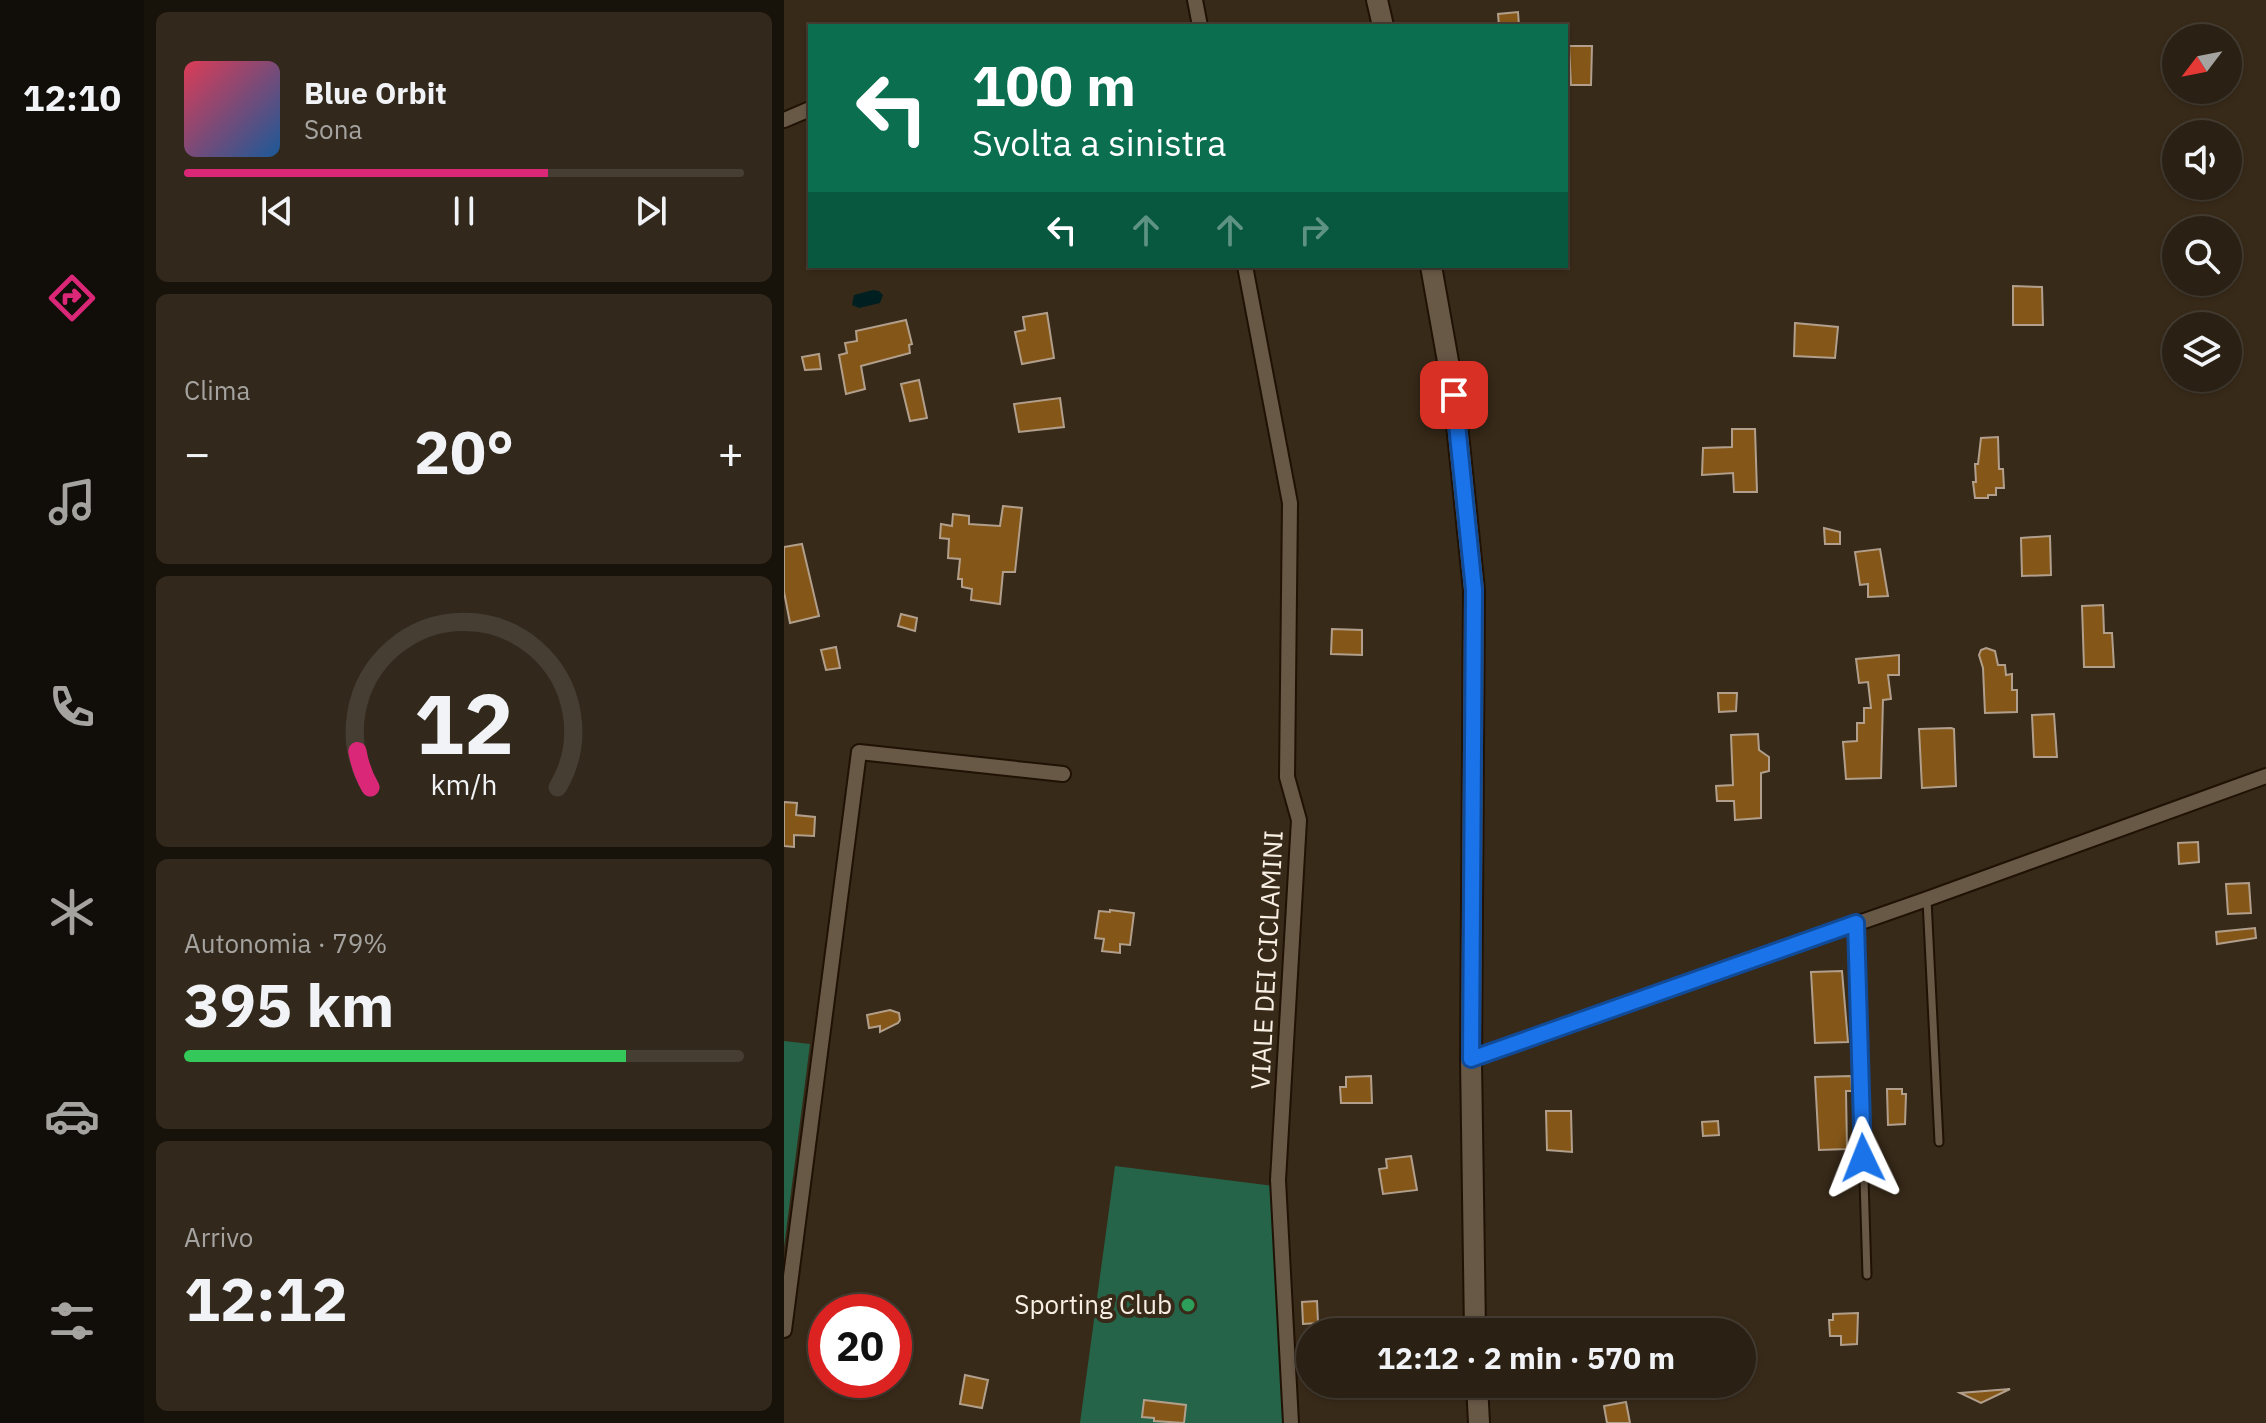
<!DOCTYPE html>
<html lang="it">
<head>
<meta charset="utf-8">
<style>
  :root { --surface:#2a2013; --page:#32281c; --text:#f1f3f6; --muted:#a5a3a0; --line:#463e33; --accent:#db2777 }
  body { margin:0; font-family:"IBM Plex Sans",sans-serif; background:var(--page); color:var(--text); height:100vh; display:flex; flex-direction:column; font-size:30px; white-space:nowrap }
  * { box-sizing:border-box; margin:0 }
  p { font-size:26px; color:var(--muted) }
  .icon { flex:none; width:44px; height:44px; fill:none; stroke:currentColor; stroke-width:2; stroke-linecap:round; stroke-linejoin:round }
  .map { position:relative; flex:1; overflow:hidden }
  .drawer { display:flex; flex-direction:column; gap:12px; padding:12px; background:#17120a; width:640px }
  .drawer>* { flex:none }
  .banner { position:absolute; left:24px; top:24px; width:760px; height:244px; border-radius:0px; box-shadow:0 2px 6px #0004,0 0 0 2px var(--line); background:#0b6e4f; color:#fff; overflow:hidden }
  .needle { width:52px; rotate:238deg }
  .controls { position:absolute; left:1378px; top:24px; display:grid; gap:16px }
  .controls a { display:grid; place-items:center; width:80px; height:80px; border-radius:50%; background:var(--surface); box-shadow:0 2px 6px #0004,0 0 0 2px var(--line); font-size:40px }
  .speed { position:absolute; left:24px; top:1294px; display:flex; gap:16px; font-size:40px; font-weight:700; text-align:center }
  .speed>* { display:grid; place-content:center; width:104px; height:104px; border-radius:50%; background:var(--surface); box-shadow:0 2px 6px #0004,0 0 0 2px var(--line); line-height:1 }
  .speed .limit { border:12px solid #d22; background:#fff; color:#111 }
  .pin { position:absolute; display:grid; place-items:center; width:68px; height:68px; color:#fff; margin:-34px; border-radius:16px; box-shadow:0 4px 12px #0006 }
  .me { position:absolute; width:88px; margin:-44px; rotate:358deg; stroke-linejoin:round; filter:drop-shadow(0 0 6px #0008) }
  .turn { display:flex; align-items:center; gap:28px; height:168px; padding:0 32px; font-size:36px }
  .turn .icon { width:104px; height:104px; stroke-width:2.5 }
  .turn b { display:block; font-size:56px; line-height:68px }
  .lanes { display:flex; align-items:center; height:76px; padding:0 32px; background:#0003; justify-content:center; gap:40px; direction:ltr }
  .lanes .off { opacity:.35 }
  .big { font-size:60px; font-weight:800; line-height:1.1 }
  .drawer .card { flex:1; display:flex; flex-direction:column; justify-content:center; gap:12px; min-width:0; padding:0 28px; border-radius:12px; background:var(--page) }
  .drawer .dial { align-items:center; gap:0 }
  .dial svg { height:208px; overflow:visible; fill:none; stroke:var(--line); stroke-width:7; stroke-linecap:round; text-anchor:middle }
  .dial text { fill:var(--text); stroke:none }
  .song { display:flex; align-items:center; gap:24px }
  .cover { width:96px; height:96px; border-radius:12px; background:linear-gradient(135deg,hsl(350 70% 55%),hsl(210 70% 35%)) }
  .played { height:8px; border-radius:4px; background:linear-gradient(90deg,var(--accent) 65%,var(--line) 65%) }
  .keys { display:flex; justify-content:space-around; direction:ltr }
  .heat { display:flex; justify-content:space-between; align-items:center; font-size:44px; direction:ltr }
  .charge { height:12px; border-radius:6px; background:linear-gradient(90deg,#34c759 79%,var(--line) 0) }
  .trip { position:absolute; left:512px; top:1318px; width:460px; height:80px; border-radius:40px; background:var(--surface); box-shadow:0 2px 6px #0004,0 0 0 2px var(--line); font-weight:800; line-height:80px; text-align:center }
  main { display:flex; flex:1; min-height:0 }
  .dock { display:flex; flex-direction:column; width:144px; justify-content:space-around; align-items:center; background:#110d08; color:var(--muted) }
  .dock .icon { width:56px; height:56px }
  .dock .current { color:var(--accent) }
  .dock b { font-size:36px; color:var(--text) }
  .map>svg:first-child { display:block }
  .green { fill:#266449 }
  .water { fill:#001f21 }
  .building { fill:#845618; stroke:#b19f8b; stroke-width:2 }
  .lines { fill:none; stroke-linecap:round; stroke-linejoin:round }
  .lane-casing { stroke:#1f1204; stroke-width:11 }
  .street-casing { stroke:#1f1204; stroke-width:18 }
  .secondary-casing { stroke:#1f1204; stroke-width:24 }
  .lane { stroke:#685846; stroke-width:7 }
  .street { stroke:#685846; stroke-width:14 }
  .secondary { stroke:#685846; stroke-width:20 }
  .route-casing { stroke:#114b97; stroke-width:20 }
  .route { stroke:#1a73e8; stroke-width:14 }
  .leisure-dot { fill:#2e9e5b; stroke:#382a19; stroke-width:3 }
  .labels { text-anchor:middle; stroke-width:8; stroke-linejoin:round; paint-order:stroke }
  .street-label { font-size:26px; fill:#f8efe4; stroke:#382a19 }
  .poi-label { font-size:26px; fill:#f8efe4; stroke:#382a19; text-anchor:end }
</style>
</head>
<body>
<main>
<nav class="dock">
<b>12:10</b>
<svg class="icon current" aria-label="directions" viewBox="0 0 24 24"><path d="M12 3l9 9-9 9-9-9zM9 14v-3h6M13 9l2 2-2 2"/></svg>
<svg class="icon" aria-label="music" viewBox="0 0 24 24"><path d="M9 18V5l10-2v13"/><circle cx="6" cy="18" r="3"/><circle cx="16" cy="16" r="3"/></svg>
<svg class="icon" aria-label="phone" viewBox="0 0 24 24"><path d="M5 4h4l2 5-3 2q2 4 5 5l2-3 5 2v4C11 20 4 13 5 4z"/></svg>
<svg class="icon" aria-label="climate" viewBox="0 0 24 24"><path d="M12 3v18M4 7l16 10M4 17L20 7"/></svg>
<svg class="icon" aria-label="car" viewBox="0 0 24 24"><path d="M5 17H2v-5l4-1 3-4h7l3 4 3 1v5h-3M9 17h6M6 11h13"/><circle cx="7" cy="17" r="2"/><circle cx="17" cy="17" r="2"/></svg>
<svg class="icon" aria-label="filters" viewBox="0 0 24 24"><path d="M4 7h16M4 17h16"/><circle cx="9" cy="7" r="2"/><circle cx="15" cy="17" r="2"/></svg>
</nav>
<section class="drawer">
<div class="card">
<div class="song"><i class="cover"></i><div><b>Blue Orbit</b><p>Sona</p></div></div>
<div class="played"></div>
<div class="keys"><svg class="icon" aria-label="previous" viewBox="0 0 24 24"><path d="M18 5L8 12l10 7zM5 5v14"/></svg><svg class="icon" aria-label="pause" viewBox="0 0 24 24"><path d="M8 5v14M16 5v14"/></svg><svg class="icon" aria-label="next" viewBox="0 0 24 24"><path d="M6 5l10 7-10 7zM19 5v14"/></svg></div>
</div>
<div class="card"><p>Clima</p>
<div class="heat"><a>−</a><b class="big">20°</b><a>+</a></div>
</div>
<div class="card dial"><svg viewBox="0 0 100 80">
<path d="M14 69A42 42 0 1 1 86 69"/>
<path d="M14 69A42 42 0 0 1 9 55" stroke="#db2777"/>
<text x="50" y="56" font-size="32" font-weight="700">12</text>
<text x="50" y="72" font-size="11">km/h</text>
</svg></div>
<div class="card"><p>Autonomia · 79%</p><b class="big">395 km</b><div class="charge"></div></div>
<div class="card"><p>Arrivo</p><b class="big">12:12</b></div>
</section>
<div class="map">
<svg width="1482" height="1423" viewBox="0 0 1482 1423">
  <rect width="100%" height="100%" fill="#382a19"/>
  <!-- green -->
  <g class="green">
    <polygon points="0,1041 26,1044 0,1247"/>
    <polygon points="331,1166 490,1186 501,1423 296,1423"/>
  </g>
  <!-- water -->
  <polygon class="water" points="89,290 95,291 99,295 96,303 75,308 68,305 70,295"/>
  <!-- building -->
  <g class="building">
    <polygon points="734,12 735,26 715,26 714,14"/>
    <polygon points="785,46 808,46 807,85 787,85"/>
    <polygon points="1229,286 1258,287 1259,325 1229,325"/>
    <polygon points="263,313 270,358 238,364 231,332 241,330 239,317"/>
    <polygon points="122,320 128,344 125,345 126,353 77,366 81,389 62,394 55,355 63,353 61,343 73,341 72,331"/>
    <polygon points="1011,323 1054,327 1051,358 1010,356"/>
    <polygon points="35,354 37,369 21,370 18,357"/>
    <polygon points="135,380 143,418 126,421 117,384"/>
    <polygon points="276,398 280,427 235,432 230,404"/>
    <polygon points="948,429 971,429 973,492 950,492 949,473 918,475 919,448 948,447"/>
    <polygon points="1214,437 1215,469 1219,469 1220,488 1212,488 1212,495 1204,495 1204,498 1191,498 1189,482 1192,482 1191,464 1194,464 1197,438"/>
    <polygon points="219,506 238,508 231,572 219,572 216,604 187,600 188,589 178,587 178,579 174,579 176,559 164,558 165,539 156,538 157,524 168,526 169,514 185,516 185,524 216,526"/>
    <polygon points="1040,528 1056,532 1056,544 1041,544"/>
    <polygon points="1266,536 1267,575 1238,576 1237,538"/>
    <polygon points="18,544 35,616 6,623 0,592 0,547"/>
    <polygon points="1096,549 1104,596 1084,597 1084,584 1076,585 1071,552"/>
    <polygon points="1319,605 1320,633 1328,633 1330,667 1300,667 1298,606"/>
    <polygon points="117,614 133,618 131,631 114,626"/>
    <polygon points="548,629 578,630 578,655 547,654"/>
    <polygon points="52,647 56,668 42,670 37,650"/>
    <polygon points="1202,648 1211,651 1214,665 1221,665 1222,675 1228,674 1228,690 1233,690 1233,712 1201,713 1199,668 1195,655 1197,650"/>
    <polygon points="1115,655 1115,675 1104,675 1107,699 1099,700 1097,778 1062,779 1059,742 1073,741 1073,723 1080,723 1080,708 1087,708 1084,682 1075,683 1072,659"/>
    <polygon points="934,693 953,693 952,711 935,712"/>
    <polygon points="1270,714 1273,757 1250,757 1248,715"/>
    <polygon points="1167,728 1170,729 1172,786 1138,788 1135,729"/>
    <polygon points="974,734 975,750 985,757 985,771 977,773 977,818 951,820 950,801 933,801 932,786 949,785 947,735"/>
    <polygon points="0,802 13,803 12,815 31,817 30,836 10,835 10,847 0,846"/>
    <polygon points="1414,842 1415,862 1395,864 1394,843"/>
    <polygon points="1465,883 1467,913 1444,914 1442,884"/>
    <polygon points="326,910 350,913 346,945 336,944 336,953 318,951 320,939 311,938 315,911 326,912"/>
    <polygon points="1471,928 1472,938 1433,944 1432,932"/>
    <polygon points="1058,971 1064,1042 1031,1043 1027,972"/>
    <polygon points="106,1010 115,1013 116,1020 114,1023 96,1032 96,1026 85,1028 83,1015"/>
    <polygon points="587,1076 588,1103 557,1103 556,1087 562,1087 562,1077"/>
    <polygon points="1067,1076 1068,1091 1062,1091 1063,1149 1035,1150 1031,1077"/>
    <polygon points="1103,1089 1118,1089 1118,1094 1122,1094 1121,1124 1104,1125"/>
    <polygon points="762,1111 787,1111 788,1152 763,1150"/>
    <polygon points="934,1121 935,1135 919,1136 918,1122"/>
    <polygon points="627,1156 633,1190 599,1194 595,1169 603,1168 602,1159"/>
    <polygon points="533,1301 534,1323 519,1324 518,1302"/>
    <polygon points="1074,1313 1073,1344 1057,1345 1057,1336 1046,1336 1045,1320 1049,1320 1049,1314"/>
    <polygon points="181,1375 204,1380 198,1408 176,1404"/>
    <polygon points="1226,1389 1197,1403 1176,1393"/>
    <polygon points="360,1400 402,1405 400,1423 370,1421 370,1418 358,1417"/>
    <polygon points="842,1402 846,1423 823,1423 820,1406"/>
  </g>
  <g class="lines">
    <!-- lane casing -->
    <g class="lane-casing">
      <g id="lane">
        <polyline points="1143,900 1155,1142"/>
        <polyline points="1072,923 1083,1275"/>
      </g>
    </g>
    <!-- street casing -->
    <g class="street-casing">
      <g id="street">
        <polyline points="411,0 416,26"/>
        <polyline points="0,120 26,109"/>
        <polyline points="461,266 506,503 503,777 515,820 494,1180 507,1423"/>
        <polyline points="687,1059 1143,899 1482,776"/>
        <polyline points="0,1330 75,752 279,774"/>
      </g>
    </g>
    <!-- secondary casing -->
    <g class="secondary-casing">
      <g id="secondary">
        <polyline points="593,0 599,26"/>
        <polyline points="647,266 670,395 690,590 687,1059 691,1332"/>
        <polyline points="693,1384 695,1423"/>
      </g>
    </g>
    <!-- lane -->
    <use href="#lane" class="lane"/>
    <!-- street -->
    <use href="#street" class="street"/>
    <!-- secondary -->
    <use href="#secondary" class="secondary"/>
  </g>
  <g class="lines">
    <!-- route casing -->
    <g class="route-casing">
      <polyline id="route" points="670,395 690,590 687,1059 1072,923 1079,1158"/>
    </g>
    <!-- route -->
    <use href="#route" class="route"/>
  </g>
  <!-- markers -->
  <circle class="leisure-dot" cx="404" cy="1305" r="8"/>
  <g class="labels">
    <!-- street labels -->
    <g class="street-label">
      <text transform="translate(483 960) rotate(-87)" y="9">VIALE DEI CICLAMINI</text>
    </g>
    <!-- poi labels -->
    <g class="poi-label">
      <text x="388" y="1314">Sporting Club</text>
    </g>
  </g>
</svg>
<div class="controls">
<a><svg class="needle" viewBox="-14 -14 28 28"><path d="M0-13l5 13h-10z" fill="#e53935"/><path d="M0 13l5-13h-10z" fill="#a5a3a0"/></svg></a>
<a><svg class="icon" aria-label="sound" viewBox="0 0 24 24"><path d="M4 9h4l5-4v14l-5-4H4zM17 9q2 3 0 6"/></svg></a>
<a><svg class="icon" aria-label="search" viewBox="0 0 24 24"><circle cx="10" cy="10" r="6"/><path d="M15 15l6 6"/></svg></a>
<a><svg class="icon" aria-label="layers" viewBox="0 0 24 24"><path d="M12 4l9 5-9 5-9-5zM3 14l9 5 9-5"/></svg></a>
</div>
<div class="speed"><div class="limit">20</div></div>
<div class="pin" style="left:670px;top:395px;background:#d93025"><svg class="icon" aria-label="arrive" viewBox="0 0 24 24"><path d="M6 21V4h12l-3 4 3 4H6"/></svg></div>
<svg class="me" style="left:1079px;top:1158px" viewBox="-20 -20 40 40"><path d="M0-17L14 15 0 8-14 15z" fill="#1a73e8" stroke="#fff" stroke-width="4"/></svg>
<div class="trip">12:12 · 2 min · 570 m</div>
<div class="banner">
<div class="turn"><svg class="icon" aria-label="left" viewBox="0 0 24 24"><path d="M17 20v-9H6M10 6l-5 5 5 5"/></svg><div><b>100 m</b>Svolta a sinistra</div></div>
<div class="lanes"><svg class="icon" aria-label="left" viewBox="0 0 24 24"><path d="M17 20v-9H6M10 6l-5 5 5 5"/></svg><svg class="icon off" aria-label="ahead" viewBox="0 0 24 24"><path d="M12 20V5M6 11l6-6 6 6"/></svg><svg class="icon off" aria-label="ahead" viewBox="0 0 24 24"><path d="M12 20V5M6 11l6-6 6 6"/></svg><svg class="icon off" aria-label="right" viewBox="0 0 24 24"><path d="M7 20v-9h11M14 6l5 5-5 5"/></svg></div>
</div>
</div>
</main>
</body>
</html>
